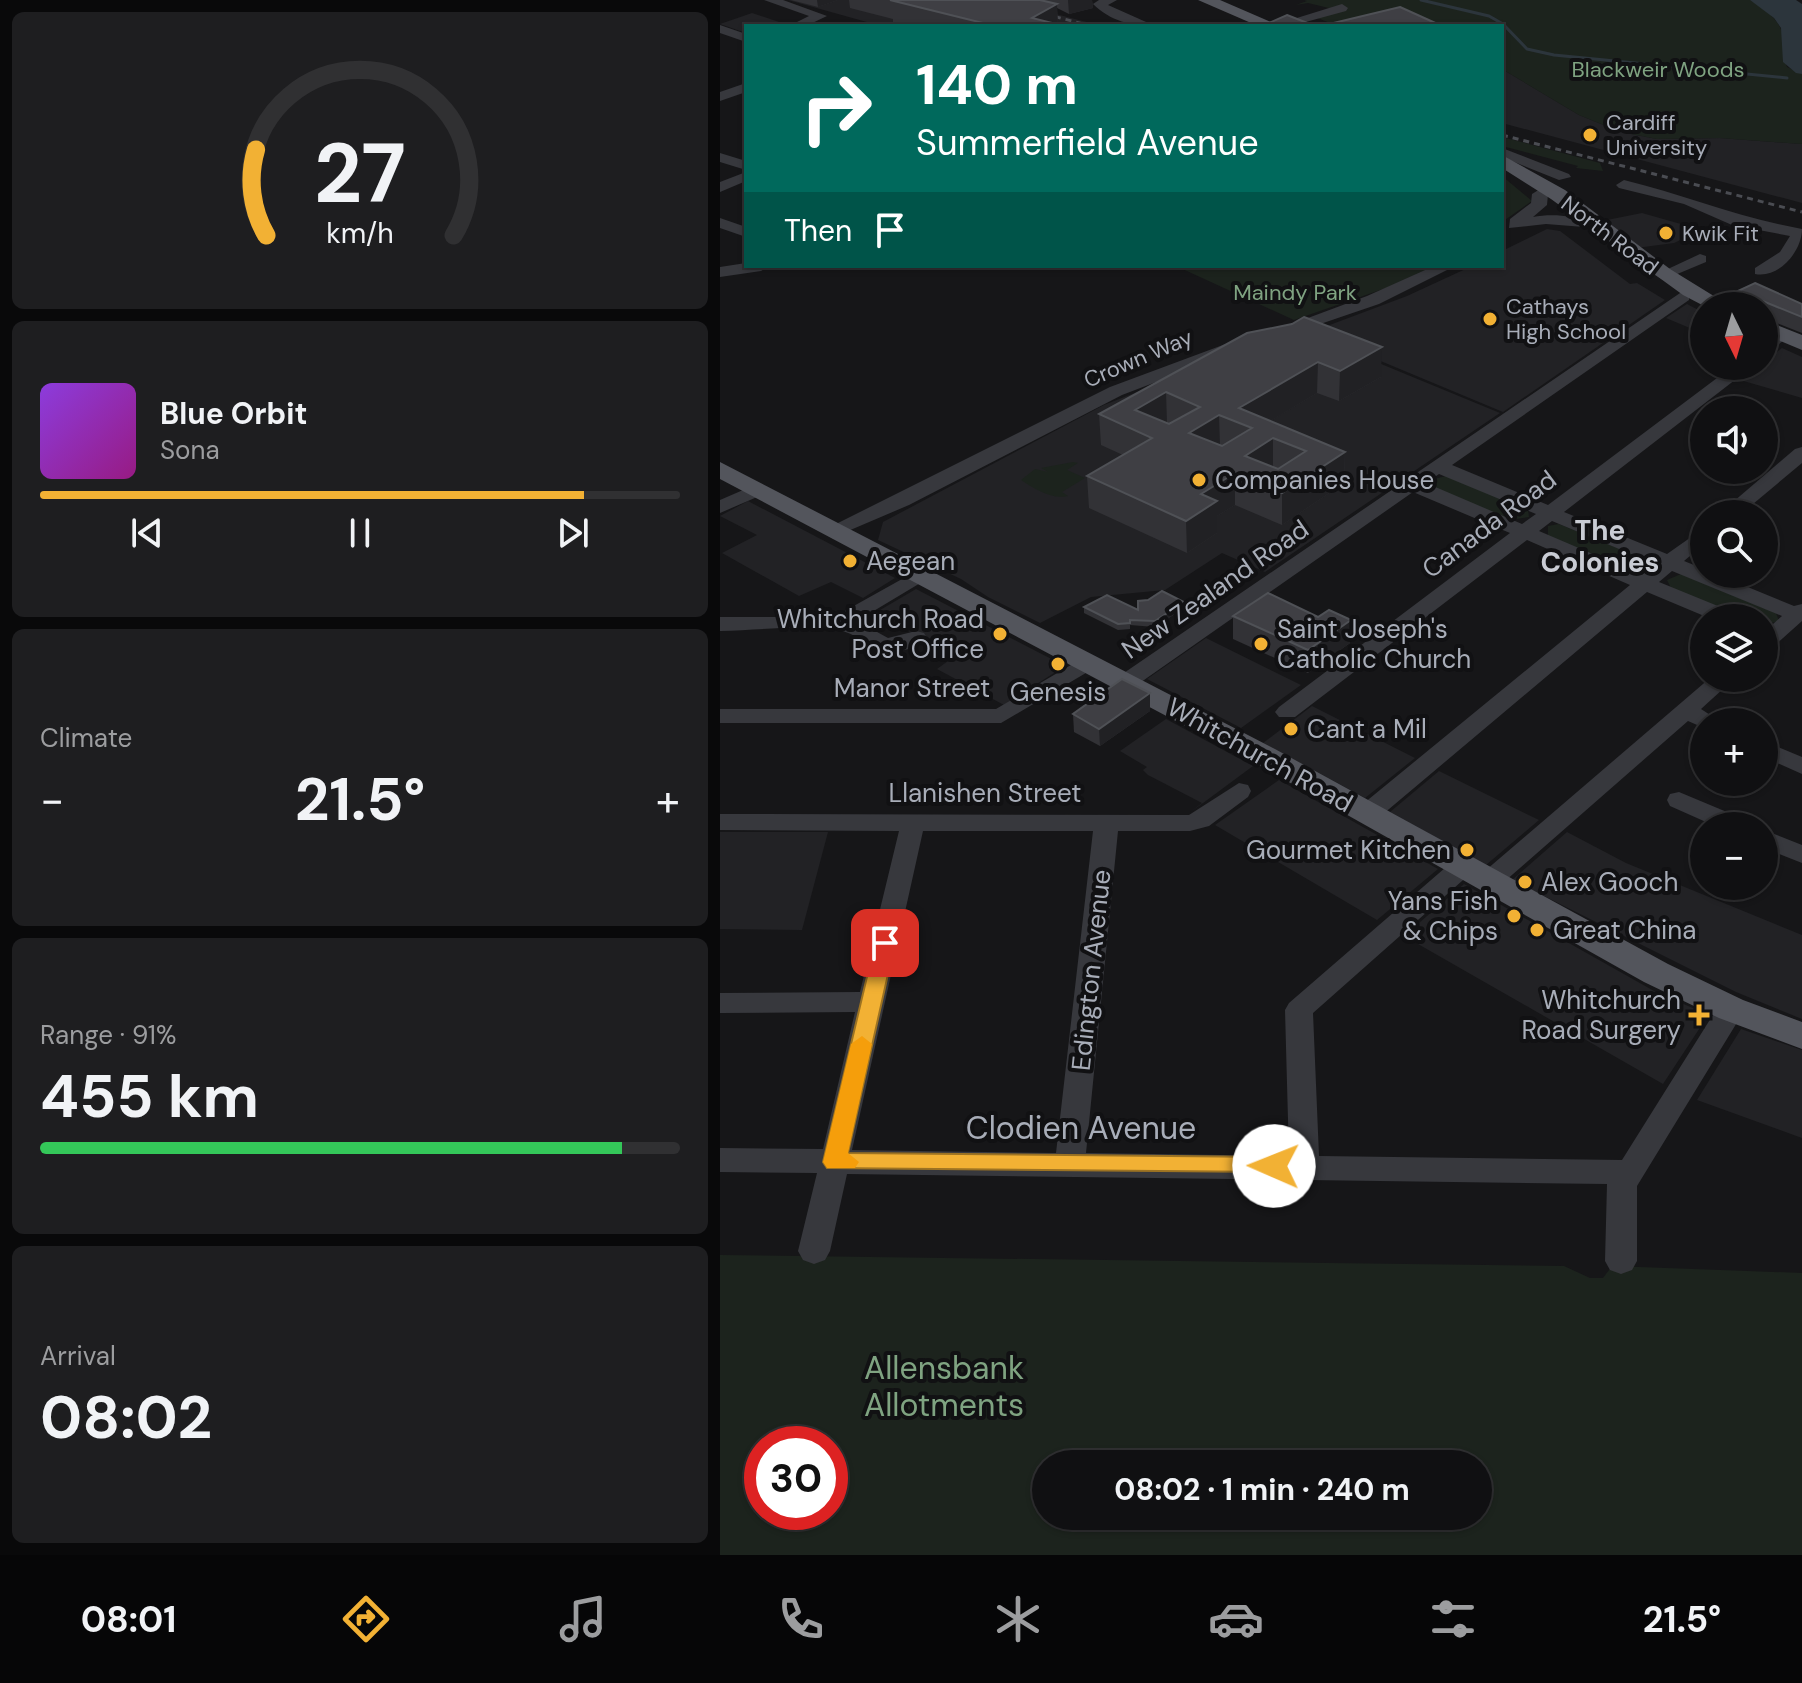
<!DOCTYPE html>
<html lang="en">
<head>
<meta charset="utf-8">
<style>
  :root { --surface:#101012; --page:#1e1e20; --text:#f1f3f6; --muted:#9c9d9f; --line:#303032; --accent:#f2b134 }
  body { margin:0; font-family:"DM Sans",sans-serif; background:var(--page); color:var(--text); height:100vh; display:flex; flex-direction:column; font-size:30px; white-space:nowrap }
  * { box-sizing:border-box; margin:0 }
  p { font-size:26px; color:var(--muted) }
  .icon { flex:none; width:44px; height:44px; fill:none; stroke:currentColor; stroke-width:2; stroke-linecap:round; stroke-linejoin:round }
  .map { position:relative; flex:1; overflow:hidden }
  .side { display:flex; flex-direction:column; gap:12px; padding:12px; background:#09090a; width:720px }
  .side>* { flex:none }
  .hud { position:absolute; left:24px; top:24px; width:760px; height:244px; border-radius:0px; box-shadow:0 2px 6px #0004,0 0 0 2px var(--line); background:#00695c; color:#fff; overflow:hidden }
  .needle { width:52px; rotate:175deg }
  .fabs { position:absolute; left:970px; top:292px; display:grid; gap:16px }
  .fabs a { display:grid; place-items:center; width:88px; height:88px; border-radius:50%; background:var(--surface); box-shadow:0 2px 6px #0004,0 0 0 2px var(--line); font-size:40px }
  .speed { position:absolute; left:24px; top:1426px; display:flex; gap:16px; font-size:40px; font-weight:700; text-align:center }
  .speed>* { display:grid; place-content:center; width:104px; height:104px; border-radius:50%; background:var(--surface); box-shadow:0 2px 6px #0004,0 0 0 2px var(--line); line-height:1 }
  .speed .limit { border:12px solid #d22; background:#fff; color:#111 }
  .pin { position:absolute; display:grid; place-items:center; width:68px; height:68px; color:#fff; margin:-34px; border-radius:16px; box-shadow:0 4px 12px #0006 }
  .me { position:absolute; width:88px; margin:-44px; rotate:271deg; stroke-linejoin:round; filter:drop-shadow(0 0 6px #0008) }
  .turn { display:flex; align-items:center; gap:28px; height:168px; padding:0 40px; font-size:36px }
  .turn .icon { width:104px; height:104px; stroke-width:2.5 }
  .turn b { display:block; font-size:56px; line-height:68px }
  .then { display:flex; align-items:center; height:76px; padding:0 40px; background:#0003; gap:16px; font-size:30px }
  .big { font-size:60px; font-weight:700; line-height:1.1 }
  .side .tile { flex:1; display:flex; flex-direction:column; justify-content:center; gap:12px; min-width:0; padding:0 28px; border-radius:12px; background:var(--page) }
  .side .dial { align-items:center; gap:0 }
  .dial svg { height:208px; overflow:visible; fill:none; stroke:var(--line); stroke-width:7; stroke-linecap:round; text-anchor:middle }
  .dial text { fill:var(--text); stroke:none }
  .song { display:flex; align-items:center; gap:24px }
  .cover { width:96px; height:96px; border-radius:12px; background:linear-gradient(135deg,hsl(270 70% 55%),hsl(310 70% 35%)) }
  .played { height:8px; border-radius:4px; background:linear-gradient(90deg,var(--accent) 85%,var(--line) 85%) }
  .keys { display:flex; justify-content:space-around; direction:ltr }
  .heat { display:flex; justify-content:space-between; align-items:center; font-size:44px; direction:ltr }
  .charge { height:12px; border-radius:6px; background:linear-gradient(90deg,#34c759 91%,var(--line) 0) }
  .trip { position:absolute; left:312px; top:1450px; width:460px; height:80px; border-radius:40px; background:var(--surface); box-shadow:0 2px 6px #0004,0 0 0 2px var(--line); font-weight:700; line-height:80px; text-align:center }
  .dock { display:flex; height:128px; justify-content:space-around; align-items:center; background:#060607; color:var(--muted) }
  .dock .icon { width:56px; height:56px }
  .dock .current { color:var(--accent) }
  .dock b { font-size:36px; color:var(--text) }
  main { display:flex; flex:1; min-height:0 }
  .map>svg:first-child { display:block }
  .built { fill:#222225 }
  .green { fill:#1c231d; fill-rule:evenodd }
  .water { fill:#2c353c }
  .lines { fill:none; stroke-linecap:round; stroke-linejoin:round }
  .stream { stroke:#2c353c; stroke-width:3 }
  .minor { fill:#37383d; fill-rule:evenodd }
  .major { fill:#53555c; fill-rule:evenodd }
  .rail { stroke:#4a4c52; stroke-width:3; stroke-dasharray:6 5; stroke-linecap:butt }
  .wall { fill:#323236 }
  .shaded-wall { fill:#212124 }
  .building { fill:#3f3f44; stroke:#4f5156; stroke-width:2; fill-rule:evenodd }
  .route { fill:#f2b134; stroke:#9d7322; stroke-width:2 }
  .slow { fill:#f59e0b }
  .poi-dot { fill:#f2b134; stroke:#111113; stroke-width:3 }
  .labels { text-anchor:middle; stroke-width:8; stroke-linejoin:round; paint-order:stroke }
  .far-park-label { font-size:22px; fill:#7fa381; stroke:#111113 }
  .far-poi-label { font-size:22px; fill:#a8adb8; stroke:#111113; text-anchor:start }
  .far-street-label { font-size:22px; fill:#a8adb8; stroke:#111113 }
  .poi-label { font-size:26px; fill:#a8adb8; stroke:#111113; text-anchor:start }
  .street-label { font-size:26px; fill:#a8adb8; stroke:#111113 }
  .neighbourhood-label { font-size:28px; font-weight:bold; fill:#c9ccd4; stroke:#111113 }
  .near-street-label { font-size:32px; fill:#a8adb8; stroke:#111113 }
  .near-park-label { font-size:32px; fill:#7fa381; stroke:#111113 }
</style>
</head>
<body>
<main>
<section class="side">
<div class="tile dial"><svg viewBox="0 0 100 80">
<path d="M14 69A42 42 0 1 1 86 69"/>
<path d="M14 69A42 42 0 0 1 10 36" stroke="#f2b134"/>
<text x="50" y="56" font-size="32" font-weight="700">27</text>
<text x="50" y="72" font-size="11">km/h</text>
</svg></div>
<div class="tile">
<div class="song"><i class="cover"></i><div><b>Blue Orbit</b><p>Sona</p></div></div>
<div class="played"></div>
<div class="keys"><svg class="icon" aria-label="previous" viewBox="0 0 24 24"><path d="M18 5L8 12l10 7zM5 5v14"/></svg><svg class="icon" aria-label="pause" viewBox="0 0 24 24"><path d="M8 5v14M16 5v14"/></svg><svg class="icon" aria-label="next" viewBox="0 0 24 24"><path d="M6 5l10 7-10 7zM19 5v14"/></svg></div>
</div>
<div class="tile"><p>Climate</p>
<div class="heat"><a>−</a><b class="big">21.5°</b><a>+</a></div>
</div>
<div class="tile"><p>Range · 91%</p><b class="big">455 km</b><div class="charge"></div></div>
<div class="tile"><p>Arrival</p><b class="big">08:02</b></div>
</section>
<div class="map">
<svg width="1082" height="1555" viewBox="0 0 1082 1555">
  <rect width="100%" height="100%" fill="#161618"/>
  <!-- built -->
  <g class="built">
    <polygon points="68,0 281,0 382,26 161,26"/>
    <polygon points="32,13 68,25 26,26 26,33 0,24"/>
    <polygon points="782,69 859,115 901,132 937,139 1000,138 1082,144 1082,203 782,123"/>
    <polygon points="922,213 982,230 954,243 916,248 882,221"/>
    <polygon points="827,229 840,231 910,284 917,283 945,300 783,412 591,332 687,296 752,266 782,266 782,251"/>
    <polygon points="967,304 984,313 984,334 946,318"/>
    <polygon points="586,333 780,413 545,572 502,553 445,590 371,597 320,623 268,597 241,579 158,540 163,522 384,405 491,363"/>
    <polygon points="1062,348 1082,357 1082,398 1020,380 1044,366 1044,362"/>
    <polygon points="28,501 175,578 143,598 111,582 79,596 2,553 37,535 0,516"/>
    <polygon points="196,589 345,666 284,705 217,669 235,656 155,613"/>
    <polygon points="486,638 581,685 521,728 427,679"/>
    <polygon points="592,706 695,758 645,798 543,743"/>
    <polygon points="446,719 533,766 483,803 470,812 482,803 428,775 423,770 427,767 400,751"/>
    <polygon points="719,771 819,820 766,865 670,812"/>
    <polygon points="559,780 718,869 657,920 495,825"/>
    <polygon points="0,832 108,832 82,930 0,929"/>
    <polygon points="847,832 906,863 1082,935 1082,1019 1016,992 792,880"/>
    <polygon points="744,884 934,991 984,1013 987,1017 943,1084 684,936"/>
    <polygon points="1021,1029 1082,1050 1082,1138 977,1100"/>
  </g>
  <!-- green -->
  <g class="green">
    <path d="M584 0H1030C1045 9 1062 21 1064 40 1065 51 1063 56 1067 67L1082 74V144L1000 138 937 139 901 132 859 115 782 69V26L615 25 595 17 613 9 588 3 576 5 587 1Z"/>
    <polygon points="782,137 880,163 883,171 856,168 858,166 782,146"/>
    <polygon points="782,176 812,201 782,222"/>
    <polygon points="456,266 714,266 666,288 574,320"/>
    <path d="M353 462 358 463 347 470 365 478 342 492 348 496C332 500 315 489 301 480L315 469 328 472 321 468Z"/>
    <polygon points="726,476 808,510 809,517 789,520 714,489 714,479"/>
    <polygon points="839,524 927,560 929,567 909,571 828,537 828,526"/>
    <polygon points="961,574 1056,613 1059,621 1044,625 1044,618 1018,618 951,588 947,580"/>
    <path d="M0 1255 844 1266 870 1278H883L892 1266 1082 1273V1555H0ZM42 1444H110V1512H42ZM326 1464H758V1516H326Z"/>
  </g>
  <!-- water -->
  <polygon class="water" points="1030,0 1076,0 1082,4 1082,74 1076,73 1063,62 1061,28 1054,18"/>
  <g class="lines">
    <!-- stream -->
    <polyline class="stream" points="701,0 769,16 783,24 807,49 834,55 1067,78"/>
    <!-- minor -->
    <g class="minor">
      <polygon points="44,0 63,0 107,16 86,26 69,26 89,16"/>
      <path d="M379 0H397L388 5 435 26C412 26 390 21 373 4Z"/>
      <polygon points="622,4 628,8 626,11 571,26 551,26"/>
      <polygon points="0,25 26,34 26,42 0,33"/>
      <polygon points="26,83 26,92 0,101 0,92"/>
      <polygon points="782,148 849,174 851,177 839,180 782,157"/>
      <polygon points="0,153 26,161 26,170 0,162"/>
      <polygon points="26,172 26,181 0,192 0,182"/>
      <path d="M904 180C965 195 1020 218 1082 229 1082 251 1059 279 1035 274V268L1060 252 1070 236 1012 225 964 204 899 188 896 185Z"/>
      <path d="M820 189 828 194 827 205 813 217C829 214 853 214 866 224L864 227 826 224 789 228 790 219 811 203 812 194Z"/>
      <polygon points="0,218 26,227 26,237 0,228"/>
      <polygon points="980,254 986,256 986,262 943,280 935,275"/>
      <polygon points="26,263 49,266 41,271 0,277 0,267"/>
      <polygon points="714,266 735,266 659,304 568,335 562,336 553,331 647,296"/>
      <path d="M963 291 969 292V300L732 465 828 505 1013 366H1033L844 512 947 554 984 528V544L964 561 984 569V574H996L1074 606 1082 604V621L1052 648 1044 650V632L1062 616 952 571 939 582 1015 613 1018 618H989L927 592 656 820H638L635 814 638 808 910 585 807 540 575 717H559L555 712 559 707 790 533 693 492 414 687H398L395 682 398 677ZM719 474 816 514 802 524 706 483ZM832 521 935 564 922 575 819 531Z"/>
      <polygon points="1055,335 1064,340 1044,356 1044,341"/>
      <polygon points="519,339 525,340 525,348 402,395 189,505 121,534 114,536 104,530 390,387"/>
      <polygon points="1082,447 1082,463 1021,514 999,514 1075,449"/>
      <polygon points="37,484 44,486 47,490 44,494 0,513 0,500"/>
      <path d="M200 569 207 571 210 575 207 579 137 621 168 638 196 631 204 633 207 638C200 647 185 651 174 651 151 652 137 632 117 630 80 625 38 630 0 631V617H114Z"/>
      <polygon points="368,655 376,657 379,662 376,667 281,723 0,723 0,709 276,709"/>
      <polygon points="990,678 1015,678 981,709 1001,722 984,722 984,728 968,721 777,888 759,888 755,882 759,876"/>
      <polygon points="1044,741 1082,757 1082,774 1044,757"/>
      <path d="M519 783 528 785 531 791 528 797 489 826 470 831H398L366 1153 569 1156 565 1010 569 1003 733 861H751L755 867 751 873 593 1013 599 1156 902 1160 1001 1002 1011 999 1021 1002 1025 1009 1021 1016 917 1186V1261L912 1270 901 1274 890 1270 885 1261 887 1184 127 1174 110 1251 105 1260 94 1264 83 1260 78 1251 97 1173 0 1172V1148L103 1149 135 1012 0 1013V993L140 992 179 831 0 830V814L469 815ZM203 831H373L336 1153 132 1150Z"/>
      <polygon points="959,792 1026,820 1029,826 995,826 950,806 947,800 950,794"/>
      <polygon points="1044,830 1082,845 1082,863 1044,848"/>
    </g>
    <!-- major -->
    <g class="major">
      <polygon points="478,0 500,0 560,26 538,26"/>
      <polygon points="782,155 845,190 950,269 1010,306 984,306 963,295 831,199 782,168"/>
      <polygon points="1044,320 1082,335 1082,350 1044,334"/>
      <polygon points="0,462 555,749 948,964 1023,1000 1082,1022 1082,1049 999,1018 924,982 535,763 0,479"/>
    </g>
    <!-- rail -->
    <g class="rail">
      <polyline points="271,0 371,26"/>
      <polyline points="782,135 1082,212"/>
    </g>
  </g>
  <!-- wall -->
  <g class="wall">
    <polygon points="71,0 118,0 98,7"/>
    <polygon points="129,0 372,0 373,8 349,14 337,8 338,25 344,26 181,26 173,24 173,19 130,8"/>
    <polygon points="1018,291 1082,304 1082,333 1044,318 1044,306 1016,306"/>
    <polygon points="527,333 661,377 619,401 597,393 550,421 625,452 624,483 562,525 515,505 497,516 497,533 467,553 369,508 367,476 403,455 381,445 379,414"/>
    <polygon points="364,607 418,610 464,608 435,627 410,625 410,629 398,630 364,613"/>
    <polygon points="513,616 598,617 631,620 630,643 588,673 513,639"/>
    <polygon points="430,693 430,711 380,746 354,732 353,714"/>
  </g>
  <!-- shaded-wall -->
  <g class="shaded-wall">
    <polygon points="97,0 118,0 98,7"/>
    <polygon points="348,0 372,0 373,8 349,14"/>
    <polygon points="337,4 338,26 312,18"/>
    <polygon points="662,347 661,377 619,401 620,371"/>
    <polygon points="598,362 597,393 532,432 532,428 519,408"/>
    <polygon points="446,392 447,423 415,410"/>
    <polygon points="499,415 500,446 469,433"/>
    <polygon points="553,438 553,469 525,456"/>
    <polygon points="625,452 624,483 562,525 562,493"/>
    <polygon points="515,473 515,505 497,516 497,533 467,553 466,521 481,494"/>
    <polygon points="464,602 464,608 435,627 435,621"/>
    <polygon points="631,620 630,643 588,673 588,650"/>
    <polygon points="430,693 430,711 380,746 379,729"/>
  </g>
  <!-- building -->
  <g class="building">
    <polygon points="170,0 320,0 337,4 312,18 344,26 275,26"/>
    <polygon points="680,7 722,26 601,26"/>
    <polygon points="567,15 595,26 542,26"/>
    <polygon points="1035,283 1082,304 1082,317 1018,291"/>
    <path d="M584 317 662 347 620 371 598 362 519 408 625 452 562 493 515 473 481 494 497 501 466 521 367 476 432 438 379 414 527 333 572 324ZM446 392 480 407 449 424 415 410ZM499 415 532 428 502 446 469 433ZM553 438 586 451 558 469 525 456Z"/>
    <polygon points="442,591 464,602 435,621 410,620 410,623 398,624 364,607 387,595 418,610 418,601 428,600"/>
    <polygon points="548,593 598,617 609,610 631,620 588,650 513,616"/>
    <polygon points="402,679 430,693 379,729 353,714"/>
  </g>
  <!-- route -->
  <polygon class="route" points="165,936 175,943 128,1153 554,1157 562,1160 566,1166 562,1172 107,1168 103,1162 155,943"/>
  <!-- slow -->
  <polygon class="slow" points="142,1036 152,1044 128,1153 139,1162 135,1168 107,1168 103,1162 131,1044"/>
  <!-- markers -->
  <g class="poi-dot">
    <circle cx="870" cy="135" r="8"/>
    <circle cx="946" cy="233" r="8"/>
    <circle cx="770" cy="319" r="8"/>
    <circle cx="479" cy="480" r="8"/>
    <circle cx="130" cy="561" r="8"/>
    <circle cx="280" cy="634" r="8"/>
    <circle cx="541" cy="644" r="8"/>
    <circle cx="338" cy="664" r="8"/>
    <circle cx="571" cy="729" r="8"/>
    <circle cx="747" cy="850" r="8"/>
    <circle cx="805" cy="882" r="8"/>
    <circle cx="794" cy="916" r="8"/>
    <circle cx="817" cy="930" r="8"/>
    <path d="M975 1003h8v8h8v8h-8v8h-8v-8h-8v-8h8z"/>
  </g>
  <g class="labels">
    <!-- far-park labels -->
    <g class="far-park-label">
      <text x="938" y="77">Blackweir Woods</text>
      <text x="575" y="300">Maindy Park</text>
    </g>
    <!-- far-poi labels -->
    <g class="far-poi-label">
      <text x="886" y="130">Cardiff<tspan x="886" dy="25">University</tspan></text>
      <text x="962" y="241">Kwik Fit</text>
      <text x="786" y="314">Cathays<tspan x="786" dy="25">High School</tspan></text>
    </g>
    <!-- far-street labels -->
    <g class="far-street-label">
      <text transform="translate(890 235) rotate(37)" y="8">North Road</text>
      <text transform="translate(418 358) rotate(-23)" y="8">Crown Way</text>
    </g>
    <!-- poi labels -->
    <g class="poi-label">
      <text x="495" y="489">Companies House</text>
      <text x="146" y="570">Aegean</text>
      <text x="264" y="628" text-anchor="end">Whitchurch Road<tspan x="264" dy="30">Post Office</tspan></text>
      <text x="557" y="638">Saint Joseph's<tspan x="557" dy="30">Catholic Church</tspan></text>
      <text x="338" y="701" text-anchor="middle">Genesis</text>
      <text x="587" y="738">Cant a Mil</text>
      <text x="731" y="859" text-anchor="end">Gourmet Kitchen</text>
      <text x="821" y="891">Alex Gooch</text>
      <text x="778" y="910" text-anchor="end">Yans Fish<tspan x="778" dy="30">&amp; Chips</tspan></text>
      <text x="833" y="939">Great China</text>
      <text x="961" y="1009" text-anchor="end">Whitchurch<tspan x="961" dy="30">Road Surgery</tspan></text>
    </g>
    <!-- street labels -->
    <g class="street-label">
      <text transform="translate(769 524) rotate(-37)" y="9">Canada Road</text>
      <text transform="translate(495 589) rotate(-35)" y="9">New Zealand Road</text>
      <text x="192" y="697">Manor Street</text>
      <text transform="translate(540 755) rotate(29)" y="9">Whitchurch Road</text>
      <text x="265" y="802">Llanishen Street</text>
      <text transform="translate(371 970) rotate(-84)" y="9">Edington Avenue</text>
    </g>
    <!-- neighbourhood labels -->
    <g class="neighbourhood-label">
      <text x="880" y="540">The<tspan x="880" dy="32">Colonies</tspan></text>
    </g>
    <!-- near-street labels -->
    <g class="near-street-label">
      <text x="361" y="1139">Clodien Avenue</text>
    </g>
    <!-- near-park labels -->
    <g class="near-park-label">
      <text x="224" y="1379">Allensbank<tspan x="224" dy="37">Allotments</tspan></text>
    </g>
  </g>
</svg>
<div class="fabs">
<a><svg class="needle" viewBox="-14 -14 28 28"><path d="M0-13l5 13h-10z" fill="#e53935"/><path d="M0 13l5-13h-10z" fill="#9c9d9f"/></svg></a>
<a><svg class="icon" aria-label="sound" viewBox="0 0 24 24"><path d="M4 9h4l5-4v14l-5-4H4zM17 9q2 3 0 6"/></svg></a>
<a><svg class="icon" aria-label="search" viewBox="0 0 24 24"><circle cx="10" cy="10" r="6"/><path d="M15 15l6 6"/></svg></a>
<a><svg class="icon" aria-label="layers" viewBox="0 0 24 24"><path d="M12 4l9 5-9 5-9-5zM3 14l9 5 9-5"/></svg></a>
<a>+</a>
<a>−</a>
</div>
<div class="speed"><div class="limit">30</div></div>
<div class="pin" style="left:165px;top:943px;background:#d93025"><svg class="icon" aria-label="arrive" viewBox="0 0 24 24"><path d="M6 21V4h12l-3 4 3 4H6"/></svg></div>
<svg class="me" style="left:554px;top:1166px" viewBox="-20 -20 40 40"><circle r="19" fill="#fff"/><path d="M0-13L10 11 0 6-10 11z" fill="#f2b134"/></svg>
<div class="trip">08:02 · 1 min · 240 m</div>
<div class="hud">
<div class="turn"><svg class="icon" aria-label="right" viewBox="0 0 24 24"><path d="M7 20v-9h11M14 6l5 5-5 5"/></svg><div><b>140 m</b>Summerfield Avenue</div></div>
<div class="then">Then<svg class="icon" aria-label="arrive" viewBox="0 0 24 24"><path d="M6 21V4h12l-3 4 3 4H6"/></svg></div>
</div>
</div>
</main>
<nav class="dock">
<b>08:01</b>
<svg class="icon current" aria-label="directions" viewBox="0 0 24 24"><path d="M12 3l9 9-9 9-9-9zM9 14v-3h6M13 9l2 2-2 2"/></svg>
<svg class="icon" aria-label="music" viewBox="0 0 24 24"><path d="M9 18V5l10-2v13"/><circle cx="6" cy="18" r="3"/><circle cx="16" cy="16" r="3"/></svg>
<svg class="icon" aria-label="phone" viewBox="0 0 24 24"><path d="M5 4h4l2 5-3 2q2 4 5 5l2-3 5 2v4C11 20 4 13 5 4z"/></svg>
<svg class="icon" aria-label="climate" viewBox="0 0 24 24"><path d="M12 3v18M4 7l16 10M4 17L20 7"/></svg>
<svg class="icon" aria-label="car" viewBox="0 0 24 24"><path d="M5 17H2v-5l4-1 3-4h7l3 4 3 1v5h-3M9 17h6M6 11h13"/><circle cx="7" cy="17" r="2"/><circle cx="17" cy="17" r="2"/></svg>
<svg class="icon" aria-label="filters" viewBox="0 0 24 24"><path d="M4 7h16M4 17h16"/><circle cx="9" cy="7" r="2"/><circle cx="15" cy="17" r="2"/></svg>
<b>21.5°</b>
</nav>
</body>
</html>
